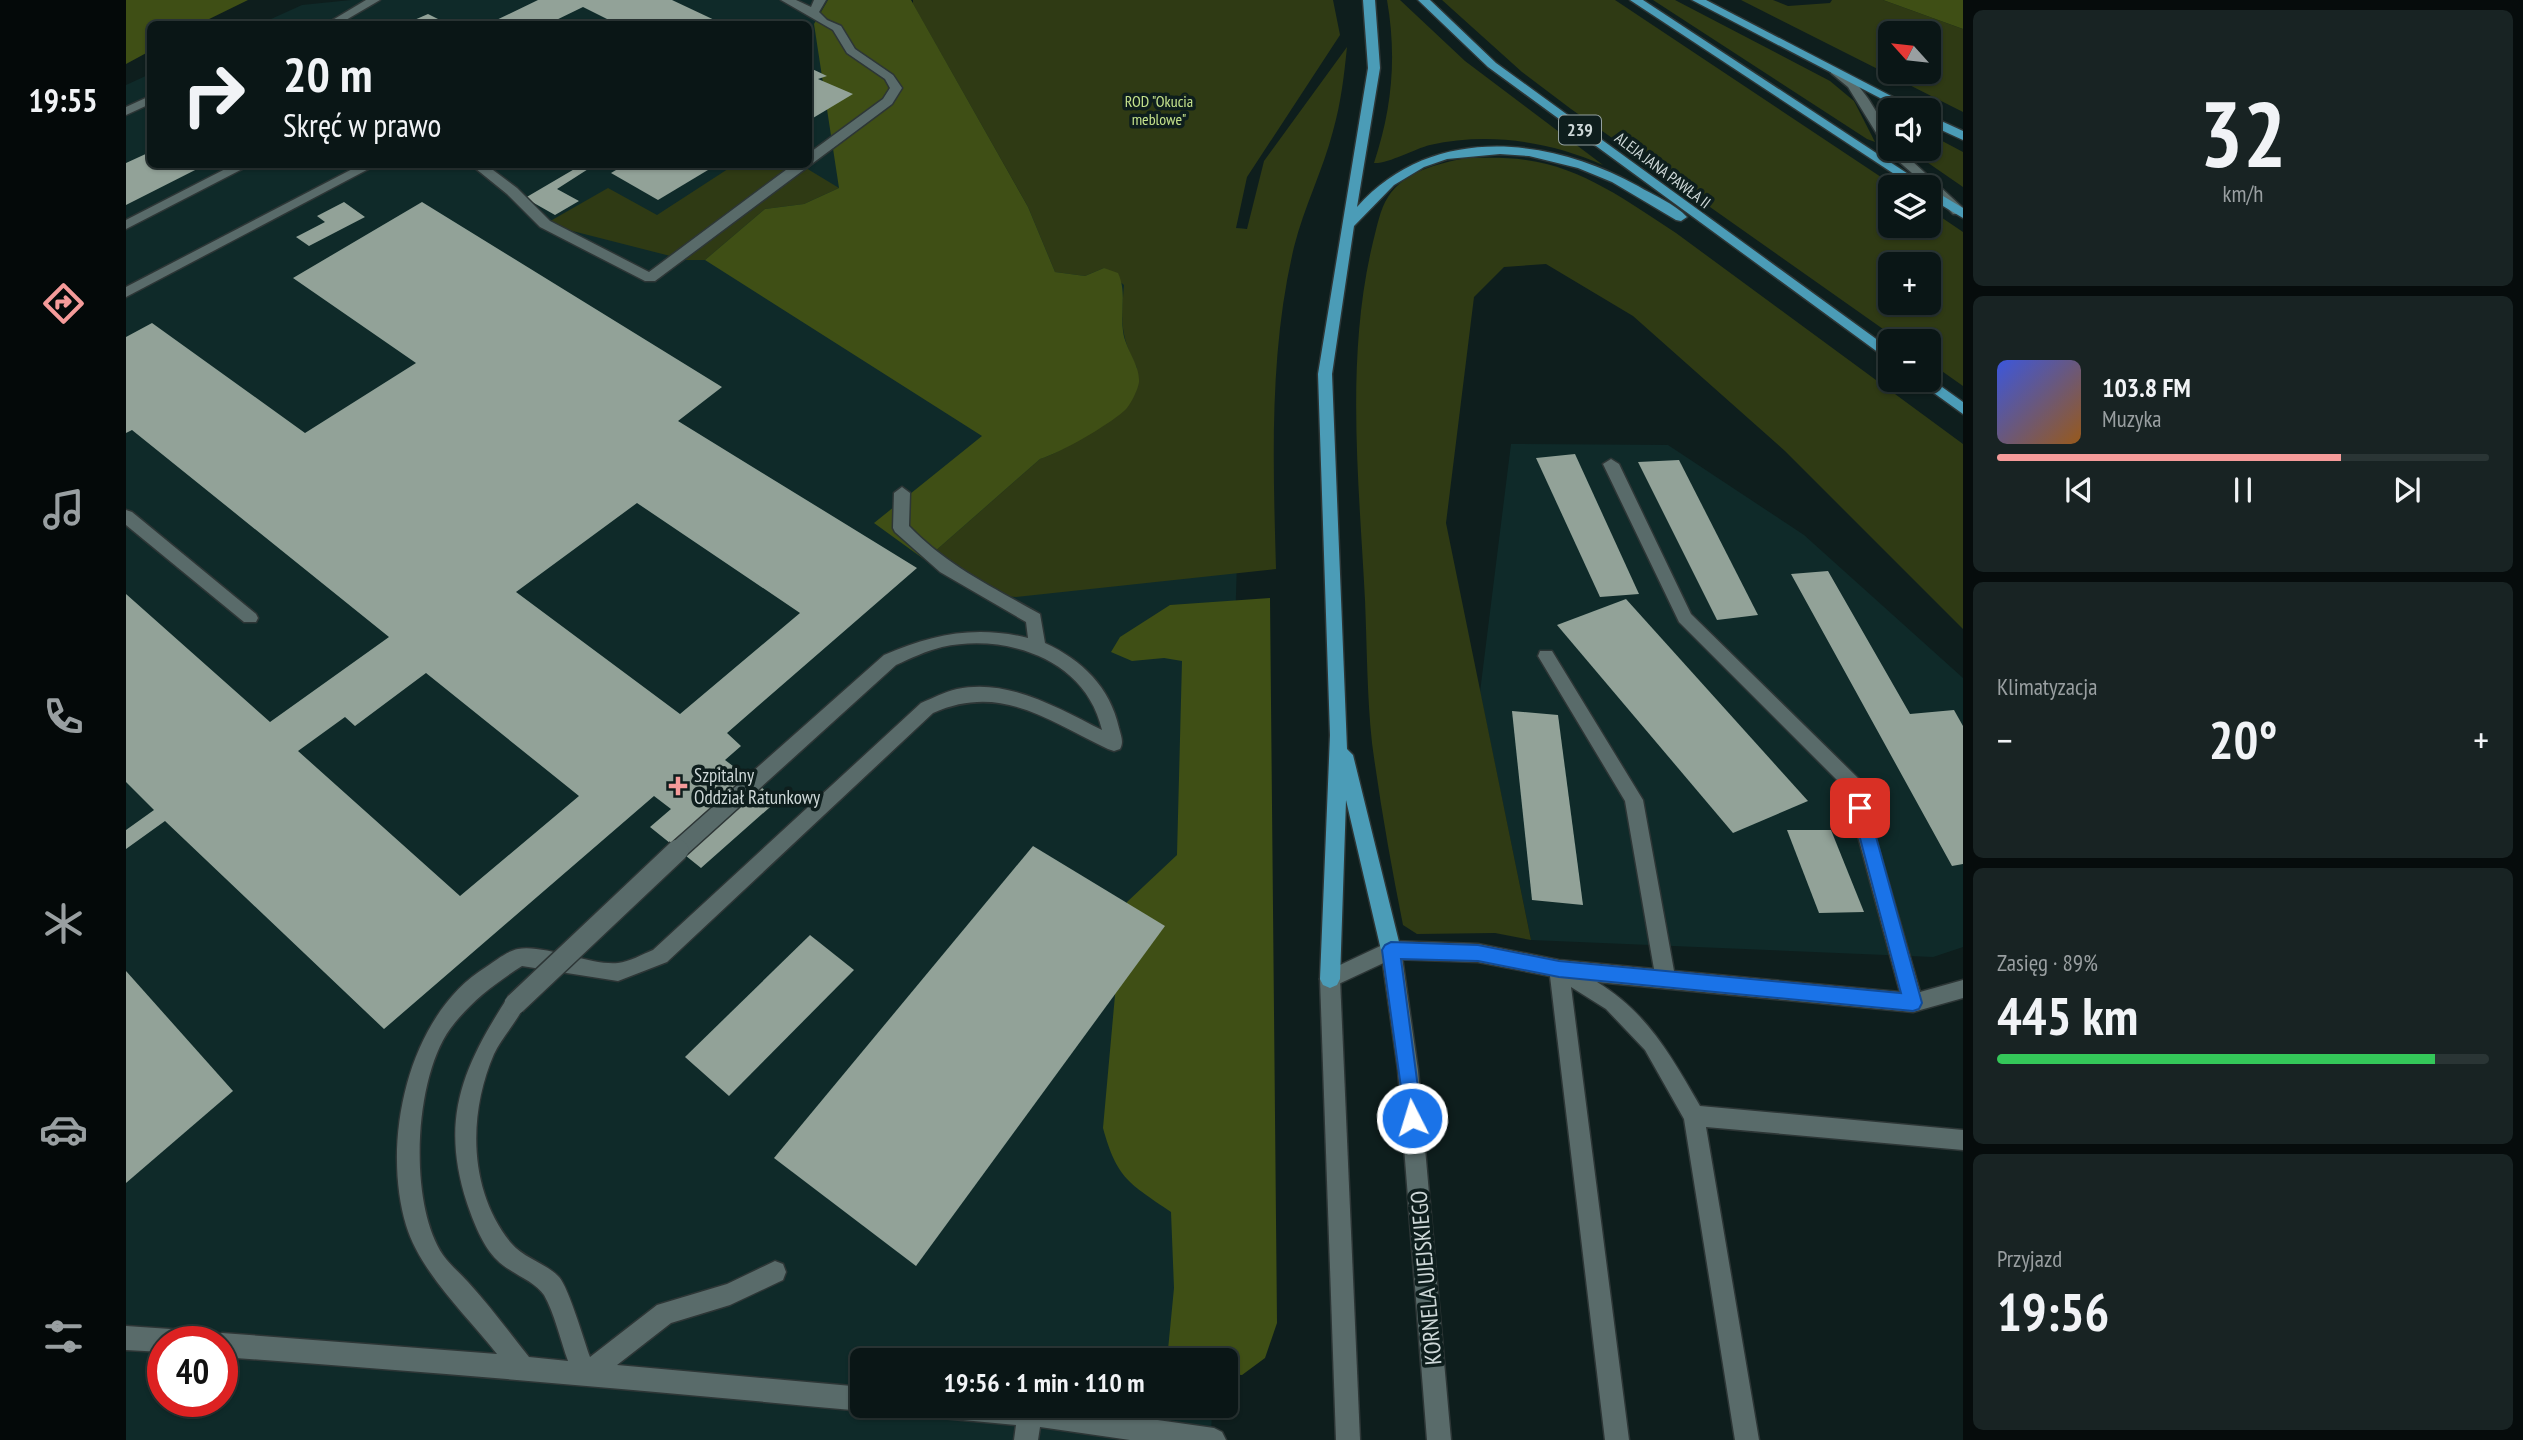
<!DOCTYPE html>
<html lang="pl">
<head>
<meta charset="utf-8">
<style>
  :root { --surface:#0a1616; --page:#182323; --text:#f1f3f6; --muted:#999fa1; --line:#2a3535; --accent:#f59b9a }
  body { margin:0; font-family:"PT Sans Narrow",sans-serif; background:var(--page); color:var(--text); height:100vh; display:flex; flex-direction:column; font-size:26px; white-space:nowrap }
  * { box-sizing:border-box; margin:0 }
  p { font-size:23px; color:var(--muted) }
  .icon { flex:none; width:38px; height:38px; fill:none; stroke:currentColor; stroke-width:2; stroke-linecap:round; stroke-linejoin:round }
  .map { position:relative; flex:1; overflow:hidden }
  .sheet { display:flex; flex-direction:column; gap:10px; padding:10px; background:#060c0c; width:560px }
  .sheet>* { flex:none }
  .guide { position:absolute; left:21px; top:21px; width:665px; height:147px; border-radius:10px; box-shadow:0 2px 5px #0004,0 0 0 2px var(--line); background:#0a1616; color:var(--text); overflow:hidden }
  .needle { width:46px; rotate:297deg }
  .buttons { position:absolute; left:1752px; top:21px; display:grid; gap:14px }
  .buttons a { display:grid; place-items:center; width:63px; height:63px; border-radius:10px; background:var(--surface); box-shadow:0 2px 5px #0004,0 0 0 2px var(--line); font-size:35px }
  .speed { position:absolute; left:21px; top:1326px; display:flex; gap:14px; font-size:35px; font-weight:700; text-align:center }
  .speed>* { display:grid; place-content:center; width:91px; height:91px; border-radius:50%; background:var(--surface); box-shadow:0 2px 5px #0004,0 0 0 2px var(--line); line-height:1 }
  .speed .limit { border:10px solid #d22; background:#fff; color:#111 }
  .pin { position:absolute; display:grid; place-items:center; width:60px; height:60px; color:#fff; margin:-30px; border-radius:14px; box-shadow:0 4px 10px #0006 }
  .me { position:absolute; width:77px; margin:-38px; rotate:355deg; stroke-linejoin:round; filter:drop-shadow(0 0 5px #0008) }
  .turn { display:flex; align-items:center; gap:24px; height:147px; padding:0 21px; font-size:32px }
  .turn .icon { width:91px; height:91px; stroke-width:2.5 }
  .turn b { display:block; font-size:49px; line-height:60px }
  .big { font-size:52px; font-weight:600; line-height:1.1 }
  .sheet .tile { flex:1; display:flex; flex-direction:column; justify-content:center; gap:10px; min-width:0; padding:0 24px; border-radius:10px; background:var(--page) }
  .sheet .dial { align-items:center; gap:0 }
  .dial b { font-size:91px; line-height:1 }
  .song { display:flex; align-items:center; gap:21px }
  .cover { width:84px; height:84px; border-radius:10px; background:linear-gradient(135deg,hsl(230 70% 55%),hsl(30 70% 35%)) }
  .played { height:7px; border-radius:4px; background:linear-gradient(90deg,var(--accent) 70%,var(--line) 70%) }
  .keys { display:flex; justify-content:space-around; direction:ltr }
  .heat { display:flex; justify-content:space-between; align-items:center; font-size:38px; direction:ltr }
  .charge { height:10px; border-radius:5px; background:linear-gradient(90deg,#34c759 89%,var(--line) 0) }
  .trip { position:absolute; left:724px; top:1348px; width:388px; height:70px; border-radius:10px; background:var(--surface); box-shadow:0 2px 5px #0004,0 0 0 2px var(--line); font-weight:600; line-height:70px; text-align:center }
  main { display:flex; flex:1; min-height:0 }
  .tabs { display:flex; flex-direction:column; width:126px; justify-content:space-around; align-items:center; background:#040909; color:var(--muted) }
  .tabs .icon { width:49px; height:49px }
  .tabs .selected { color:var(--accent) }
  .tabs b { font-size:32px; color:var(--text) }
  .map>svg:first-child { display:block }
  .built { fill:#0f2a29; fill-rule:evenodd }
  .green { fill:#2f3a14; fill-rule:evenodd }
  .forest { fill:#3f4f15 }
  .building { fill:#92a298; fill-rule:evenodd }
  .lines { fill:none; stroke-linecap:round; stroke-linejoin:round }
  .service-casing { stroke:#2d3636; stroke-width:3 }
  .tertiary-casing { stroke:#2d3636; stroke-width:3 }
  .primary-casing { stroke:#2d3636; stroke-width:3 }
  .service { fill:#596b6a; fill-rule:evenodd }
  .tertiary { fill:#596b6a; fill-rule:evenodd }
  .primary { fill:#4b9cb7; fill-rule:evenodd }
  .service-bridge-casing { stroke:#2d3636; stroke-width:24; stroke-linecap:butt }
  .service-bridge { stroke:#596b6a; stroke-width:21 }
  .route { fill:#1a73e8; stroke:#114b97; stroke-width:2 }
  .poi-dot { fill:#f59b9a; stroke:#0e1e1d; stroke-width:2.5 }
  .labels { text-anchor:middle; stroke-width:7; stroke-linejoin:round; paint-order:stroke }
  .far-park-label { font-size:16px; fill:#c5e28c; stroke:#0e1e1d }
  .far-street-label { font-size:16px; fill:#ced8d8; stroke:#0e1e1d }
  .shield { fill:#0e1e1d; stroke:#94a0a0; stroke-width:2 }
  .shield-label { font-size:18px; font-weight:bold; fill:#ced8d8 }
  .poi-label { font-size:19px; fill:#ced8d8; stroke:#0e1e1d; text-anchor:start }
  .near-street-label { font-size:23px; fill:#ced8d8; stroke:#0e1e1d }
</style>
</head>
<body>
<main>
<nav class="tabs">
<b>19:55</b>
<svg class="icon selected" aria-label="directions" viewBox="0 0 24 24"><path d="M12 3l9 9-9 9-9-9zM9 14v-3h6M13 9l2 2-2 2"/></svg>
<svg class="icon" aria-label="music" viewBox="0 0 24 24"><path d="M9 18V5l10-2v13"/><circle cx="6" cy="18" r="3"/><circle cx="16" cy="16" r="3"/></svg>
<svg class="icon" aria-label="phone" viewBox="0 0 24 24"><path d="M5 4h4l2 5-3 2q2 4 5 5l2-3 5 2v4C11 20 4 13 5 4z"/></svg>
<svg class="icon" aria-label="climate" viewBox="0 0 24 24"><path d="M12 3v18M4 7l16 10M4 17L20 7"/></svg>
<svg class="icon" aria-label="car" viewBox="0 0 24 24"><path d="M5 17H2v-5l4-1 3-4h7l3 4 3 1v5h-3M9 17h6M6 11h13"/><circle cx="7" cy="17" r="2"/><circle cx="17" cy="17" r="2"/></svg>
<svg class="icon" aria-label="filters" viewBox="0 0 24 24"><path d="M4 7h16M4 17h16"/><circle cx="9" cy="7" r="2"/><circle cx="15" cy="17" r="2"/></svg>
</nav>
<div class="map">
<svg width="1837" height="1440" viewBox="0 0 1837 1440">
  <rect width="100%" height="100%" fill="#0e1e1d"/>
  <!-- built -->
  <g class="built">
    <path d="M225 0H785L902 207 1121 229 1087 1360H737V1405H1086L1085 1440H0V85L24 74V164H682V24H134L176 5ZM37 1342H96V1402H37Z"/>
    <polygon points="1385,444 1542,445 1678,535 1837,678 1837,947 1807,957 1405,940 1354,692"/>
  </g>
  <!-- green -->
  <g class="green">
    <path d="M787 0H1207L1214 35 1121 177 1110 228 1121 229 1138 161 1221 47C1218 76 1215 103 1207 131 1197 170 1178 207 1168 247 1143 352 1147 462 1150 569L890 597 855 594 799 560 914 459C962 443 982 406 1011 368 994 335 995 322 998 285L978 268 959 276 929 272 902 207 787 4Z"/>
    <path d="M1261 0H1274L1339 61 1477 165C1423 141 1362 132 1304 145 1288 149 1262 164 1248 163 1266 109 1271 57 1261 0Z"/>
    <path d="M1316 0H1489L1770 187H1764V226H1802L1803 209 1837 232V386L1803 362 1802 341H1774L1445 109 1396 72ZM1802 264V303H1764V264Z"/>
    <polygon points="1527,0 1549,0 1704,81 1728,101 1749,142 1741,139"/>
    <path d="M1615 0H1647L1662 6 1704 3 1706 0H1757L1837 29V112ZM1764 33H1802V72H1764Z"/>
    <polygon points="1803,134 1837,152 1837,187 1782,149 1802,149"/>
    <path d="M1340 158C1360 158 1380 157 1400 160 1456 167 1504 203 1550 233L1837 444V629L1659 451 1507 316 1420 264 1378 267 1348 297 1320 523 1405 940 1369 933 1291 934 1277 925C1265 865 1254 803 1246 743 1241 696 1241 647 1239 600 1233 482 1219 358 1247 242 1251 227 1254 209 1262 197 1279 171 1311 164 1340 158Z"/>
    <polygon points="608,165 675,165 713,188 678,204 639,209 579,260 560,260 419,224 482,188 531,215"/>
  </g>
  <!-- forest -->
  <g class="forest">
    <polygon points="0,0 122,0 73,24 24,24 24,51 0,64"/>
    <path d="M702 0H785L902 207 929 272 959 276 978 268 992 273C1001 292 994 311 997 331 999 349 1014 364 1013 382 1012 390 1004 406 998 411 981 426 936 452 914 459L799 560 748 523 856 436 579 260 639 209 678 204 713 188 688 24Z"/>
    <polygon points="1757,0 1837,0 1837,29"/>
    <path d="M1144 598 1151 1323 1139 1358 1116 1375 1101 1374V1360H1041L1048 1288 1045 1212C1003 1183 991 1179 977 1128L995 929 1001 902 1051 855 1056 661 1038 658 1006 661 985 652 994 637 1044 605Z"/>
  </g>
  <!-- building -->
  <g class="building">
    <polygon points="412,0 546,0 597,24 491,24 457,7 422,24 362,24"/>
    <polygon points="302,14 322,24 279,24"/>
    <polygon points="682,67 701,76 692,79 727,94 682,121"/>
    <polygon points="24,152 24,164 81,164 0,205 0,163"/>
    <polygon points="457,164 470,164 431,189 453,201 429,215 399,198"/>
    <polygon points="500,164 592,164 532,200 485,173"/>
    <polygon points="218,202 239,217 183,246 170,237 199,222 191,216"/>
    <path d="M296 202 596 387 552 421 791 568 601 733 615 746 599 760 652 800 575 868 524 827 545 809 528 796 258 1029 39 821 0 849V830L28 810 0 782V594L144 722 263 637 6 430 0 433V337L26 323 179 433 290 363 167 278ZM511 503 674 613 554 714 390 592ZM300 673 453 796 334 896 172 751 219 717 229 726Z"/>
    <polygon points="1449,454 1513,594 1474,597 1410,458"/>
    <polygon points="1553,460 1632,615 1591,620 1512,462"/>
    <polygon points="1702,571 1784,714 1828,710 1837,726 1837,864 1826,866 1665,574"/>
    <polygon points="1500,599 1682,801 1607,833 1431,625"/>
    <polygon points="1386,711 1432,715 1457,905 1406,900"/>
    <polygon points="1661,830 1705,830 1738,912 1693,913"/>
    <polygon points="907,846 1039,926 790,1266 648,1158"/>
    <polygon points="684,935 728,970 603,1096 559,1057"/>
    <polygon points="0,971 107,1091 0,1183"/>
  </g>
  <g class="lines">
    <!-- service casing -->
    <g class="service-casing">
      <g id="service">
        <polygon points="240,0 254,0 213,24 200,24"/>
        <polygon points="655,0 670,0 685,7 688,0 700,0 693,12 701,20 715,26 729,49 767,75 776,88 766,104 529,281 519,281 414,227 381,194 344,164 359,164 391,188 424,221 523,272 668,164 682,164 682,154 757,99 764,88 759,79 721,53 707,30"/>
        <path d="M1705 69C1728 66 1764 128 1764 149H1773L1837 208V214H1827L1802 187 1762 152 1722 87 1705 73Z"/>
        <polygon points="24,96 24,104 0,115 0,107"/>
        <polygon points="109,164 126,164 0,229 0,220"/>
        <polygon points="236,164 252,164 0,297 0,287"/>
        <path d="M1485 459 1493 464 1565 614 1733 779 1794 992 1837 980V998L1787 1012 1471 982C1522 1013 1545 1056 1574 1106L1837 1130V1150L1580 1127 1633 1440H1609L1558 1119 1519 1050 1480 1009 1445 987 1503 1440H1479L1424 976 1352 962 1266 959 1204 988 1197 985 1194 979 1197 973 1265 941 1352 944 1433 960 1528 969 1499 801 1412 656 1414 651H1426L1517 800 1548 971 1774 992 1719 788 1553 622 1477 464Z"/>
        <path d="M776 487 784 493 783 526C820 565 868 588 914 614L919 643C956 660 984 687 993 728 995 736 998 742 994 749L988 751 982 749C921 720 875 683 807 713L541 962 492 981 396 966C368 984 344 1002 324 1029 288 1079 282 1203 317 1255 324 1265 334 1273 342 1282 364 1306 383 1332 403 1357L442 1361C435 1342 428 1312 418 1295 408 1280 383 1273 371 1260 357 1247 347 1221 341 1203 314 1120 336 1068 382 997L389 995 396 997 399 1004C391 1022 376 1037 368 1054 342 1114 342 1190 385 1243 397 1258 420 1263 433 1277 443 1288 458 1341 464 1357L531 1305 601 1284 649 1261 657 1264 660 1272 657 1280 604 1305 545 1323 491 1365 737 1387V1405H746L745 1407 737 1411C523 1391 311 1372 96 1357V1342H86L88 1337 96 1333 371 1354C341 1316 294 1272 280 1225 255 1141 282 1015 360 967 369 961 381 951 392 949 417 944 467 966 492 963 503 962 517 954 527 950L795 703C807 698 818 692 831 689 882 678 932 708 976 730 960 659 881 633 816 647 800 651 785 658 770 665L559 856 552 858 545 856 543 850 545 844 758 655C806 634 850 625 902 638L900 622 814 572 769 532 767 528 768 493Z"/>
        <polygon points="0,510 6,512 130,614 132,618 130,622 118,622 0,525"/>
        <polygon points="0,1326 59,1330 67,1334 71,1342 37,1342 37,1352 0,1350"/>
        <polygon points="793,1405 926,1405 1088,1428 1096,1432 1100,1440 1004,1440 914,1427 912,1440 888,1440 890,1425 805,1417 797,1413"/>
      </g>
    </g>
    <!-- tertiary casing -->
    <g class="tertiary-casing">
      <g id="tertiary">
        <polygon points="1265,941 1272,944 1275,950 1292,1070 1325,1440 1301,1440 1272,1070 1255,950 1258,944"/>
        <polygon points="1204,970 1211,973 1214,979 1234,1440 1210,1440 1194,979 1197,973"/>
      </g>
    </g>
    <!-- primary casing -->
    <g class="primary-casing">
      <g id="primary">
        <path d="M1237 0H1249L1254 68 1231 207C1305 124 1422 136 1512 186 1527 195 1549 204 1561 217L1555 221 1550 220 1486 182 1452 168 1403 156 1374 154 1321 159 1298 167 1268 185 1228 226 1206 374 1221 749 1227 755 1275 950 1272 956 1265 959 1258 956 1255 950 1220 800 1214 979 1211 985 1204 988 1197 985 1194 979 1204 735 1192 374 1242 68Z"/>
        <polygon points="1292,0 1304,0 1370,63 1764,349 1764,361 1362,67"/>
        <polygon points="1504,0 1517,0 1802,187 1788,187"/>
        <polygon points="1566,0 1580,0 1792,110 1777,110"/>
        <polygon points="1802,115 1837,131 1837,140 1802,124"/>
        <polygon points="1802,187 1837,208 1837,218 1802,197"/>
        <polygon points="1802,377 1837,402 1837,414 1790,380 1802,380"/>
      </g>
    </g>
    <!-- service -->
    <use href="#service" class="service"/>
    <!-- tertiary -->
    <use href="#tertiary" class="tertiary"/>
    <!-- primary -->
    <use href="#primary" class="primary"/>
    <!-- service-bridge casing -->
    <g class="service-bridge-casing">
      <polyline id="service-bridge" points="389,1004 552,850"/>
    </g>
    <!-- service-bridge -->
    <use href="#service-bridge" class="service-bridge"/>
  </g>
  <!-- route -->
  <polygon class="route" points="1734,801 1740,804 1742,808 1796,1003 1793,1009 1787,1011 1433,977 1352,961 1275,959 1296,1118 1293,1124 1286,1127 1280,1124 1256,950 1259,945 1265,942 1352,945 1433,961 1775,993 1726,808 1728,804"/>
  <!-- markers -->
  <path class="poi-dot" d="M548.5 775.5h7v7h7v7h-7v7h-7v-7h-7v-7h7z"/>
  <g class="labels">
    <!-- far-park labels -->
    <g class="far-park-label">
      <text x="1033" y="107">ROD "Okucia<tspan x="1033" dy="18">meblowe"</tspan></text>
    </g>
    <!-- far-street labels -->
    <g class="far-street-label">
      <text transform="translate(1537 170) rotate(37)" y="6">ALEJA JANA PAWŁA II</text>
    </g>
    <!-- shield labels -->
    <rect class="shield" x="1433" y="115.5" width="42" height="29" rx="5"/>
    <g class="shield-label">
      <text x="1454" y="136">239</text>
    </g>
    <!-- poi labels -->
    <g class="poi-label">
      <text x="568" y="782">Szpitalny<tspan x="568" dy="22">Oddział Ratunkowy</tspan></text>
    </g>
    <!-- near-street labels -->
    <g class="near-street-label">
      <text transform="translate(1300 1278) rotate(-95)" y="8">KORNELA UJEJSKIEGO</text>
    </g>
  </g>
</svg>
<div class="buttons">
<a><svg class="needle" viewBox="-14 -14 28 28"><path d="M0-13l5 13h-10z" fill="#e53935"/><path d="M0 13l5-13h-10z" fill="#999fa1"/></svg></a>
<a><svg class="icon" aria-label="sound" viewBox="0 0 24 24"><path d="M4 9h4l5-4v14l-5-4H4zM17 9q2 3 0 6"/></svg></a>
<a><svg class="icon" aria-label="layers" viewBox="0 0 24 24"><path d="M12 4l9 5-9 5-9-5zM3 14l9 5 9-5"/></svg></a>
<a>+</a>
<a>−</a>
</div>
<div class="speed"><div class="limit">40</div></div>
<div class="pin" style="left:1734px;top:808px;background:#d93025"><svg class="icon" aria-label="arrive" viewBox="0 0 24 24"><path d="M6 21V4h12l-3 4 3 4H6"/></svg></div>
<svg class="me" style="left:1286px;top:1118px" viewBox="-20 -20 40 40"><circle r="17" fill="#1a73e8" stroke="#fff" stroke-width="3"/><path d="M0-11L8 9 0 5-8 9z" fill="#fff"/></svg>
<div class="trip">19:56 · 1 min · 110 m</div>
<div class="guide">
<div class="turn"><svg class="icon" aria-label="right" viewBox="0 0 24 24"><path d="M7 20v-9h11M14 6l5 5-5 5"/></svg><div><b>20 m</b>Skręć w prawo</div></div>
</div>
</div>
<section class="sheet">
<div class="tile dial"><b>32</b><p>km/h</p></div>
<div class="tile">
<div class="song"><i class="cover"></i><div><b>103.8 FM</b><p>Muzyka</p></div></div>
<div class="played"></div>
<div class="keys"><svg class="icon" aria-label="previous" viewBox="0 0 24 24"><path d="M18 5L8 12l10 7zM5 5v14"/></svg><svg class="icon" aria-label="pause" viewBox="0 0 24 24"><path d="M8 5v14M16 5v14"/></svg><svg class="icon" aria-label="next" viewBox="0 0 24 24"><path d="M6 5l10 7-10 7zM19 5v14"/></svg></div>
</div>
<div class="tile"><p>Klimatyzacja</p>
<div class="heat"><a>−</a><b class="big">20°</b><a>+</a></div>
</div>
<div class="tile"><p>Zasięg · 89%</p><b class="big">445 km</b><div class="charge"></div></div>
<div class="tile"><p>Przyjazd</p><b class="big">19:56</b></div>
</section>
</main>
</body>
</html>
